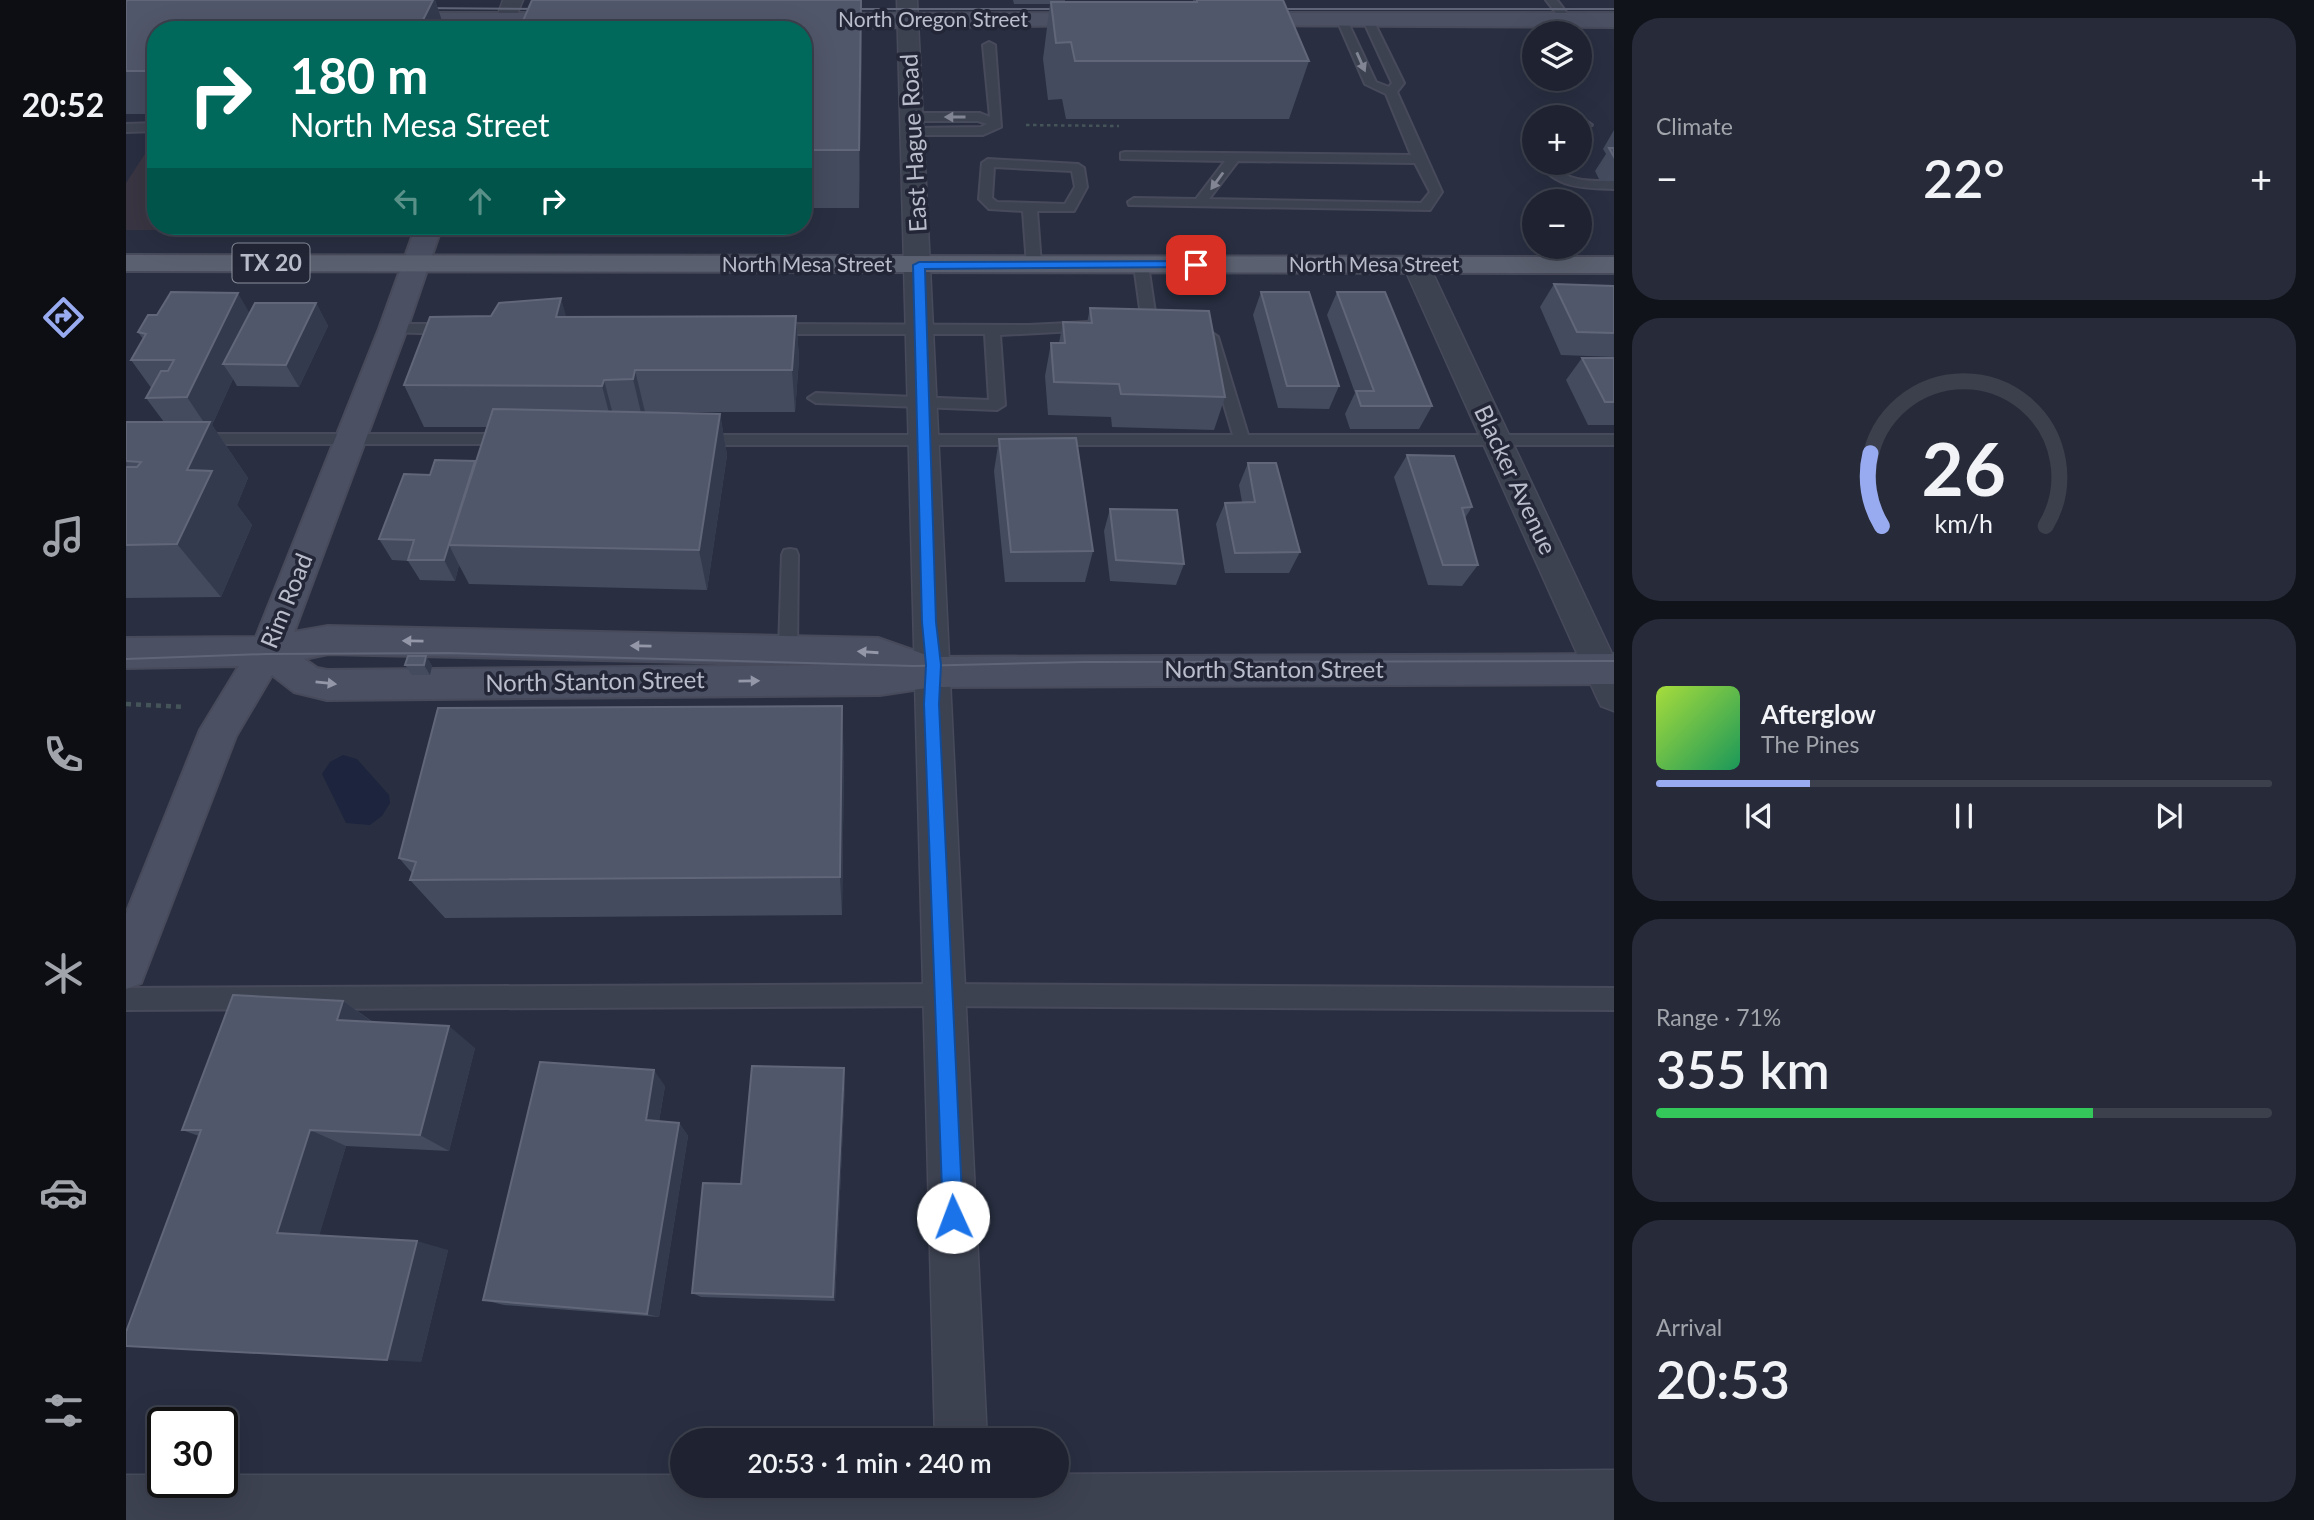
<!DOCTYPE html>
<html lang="en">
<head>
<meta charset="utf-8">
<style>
  :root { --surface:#1f2331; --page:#272b39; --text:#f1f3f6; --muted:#a1a4ab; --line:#3c404d; --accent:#99abf0 }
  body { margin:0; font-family:Lato,sans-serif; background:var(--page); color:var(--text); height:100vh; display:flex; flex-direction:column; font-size:26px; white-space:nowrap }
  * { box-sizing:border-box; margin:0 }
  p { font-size:23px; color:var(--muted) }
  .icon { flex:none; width:38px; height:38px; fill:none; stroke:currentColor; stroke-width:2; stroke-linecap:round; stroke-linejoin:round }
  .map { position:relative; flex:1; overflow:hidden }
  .panel { display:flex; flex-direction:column; gap:18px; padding:18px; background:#11131b; width:700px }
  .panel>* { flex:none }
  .banner { position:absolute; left:21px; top:21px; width:665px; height:214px; border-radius:28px; box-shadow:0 7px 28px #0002,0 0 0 2px var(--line); background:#00695c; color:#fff; overflow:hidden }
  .controls { position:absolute; left:1396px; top:21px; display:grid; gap:14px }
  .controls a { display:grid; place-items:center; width:70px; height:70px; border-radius:50%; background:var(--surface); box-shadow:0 7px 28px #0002,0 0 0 2px var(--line); font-size:35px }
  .speed { position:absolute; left:21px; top:1407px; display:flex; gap:14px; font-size:35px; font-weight:700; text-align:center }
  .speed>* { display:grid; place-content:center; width:91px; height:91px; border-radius:50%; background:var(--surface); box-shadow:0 7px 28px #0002,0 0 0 2px var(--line); line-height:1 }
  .speed .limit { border:4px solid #111; border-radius:10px; background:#fff; color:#111 }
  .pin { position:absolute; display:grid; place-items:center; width:60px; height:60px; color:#fff; margin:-30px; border-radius:14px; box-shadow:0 4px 10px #0006 }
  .me { position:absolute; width:77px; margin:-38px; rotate:358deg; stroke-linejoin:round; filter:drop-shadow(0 0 5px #0008) }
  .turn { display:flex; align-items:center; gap:24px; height:147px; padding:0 28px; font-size:32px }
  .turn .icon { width:91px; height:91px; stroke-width:2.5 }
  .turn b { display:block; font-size:49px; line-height:60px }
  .lanes { display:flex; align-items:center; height:66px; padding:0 28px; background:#0003; justify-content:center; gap:35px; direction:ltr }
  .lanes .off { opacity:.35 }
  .big { font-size:52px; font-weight:600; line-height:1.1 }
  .panel .tile { flex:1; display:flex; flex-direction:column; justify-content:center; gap:10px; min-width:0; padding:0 24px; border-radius:28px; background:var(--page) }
  .panel .dial { align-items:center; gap:0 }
  .dial svg { height:182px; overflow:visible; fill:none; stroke:var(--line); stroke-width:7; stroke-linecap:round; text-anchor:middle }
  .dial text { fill:var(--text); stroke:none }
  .song { display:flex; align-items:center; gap:21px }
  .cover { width:84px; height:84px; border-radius:10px; background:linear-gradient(135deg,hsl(80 70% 55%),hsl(150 70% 35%)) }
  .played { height:7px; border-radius:4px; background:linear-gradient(90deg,var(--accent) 25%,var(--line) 25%) }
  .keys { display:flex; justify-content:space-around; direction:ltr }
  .heat { display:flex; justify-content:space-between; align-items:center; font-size:38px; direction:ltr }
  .charge { height:10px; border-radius:5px; background:linear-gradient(90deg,#34c759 71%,var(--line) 0) }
  .trip { position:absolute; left:544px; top:1428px; width:399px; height:70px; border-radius:35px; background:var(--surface); box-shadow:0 7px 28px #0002,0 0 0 2px var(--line); font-weight:600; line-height:70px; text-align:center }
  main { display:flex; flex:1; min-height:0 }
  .dock { display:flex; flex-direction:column; width:126px; justify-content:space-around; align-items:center; background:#0c0e14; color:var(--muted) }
  .dock .icon { width:49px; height:49px }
  .dock .active { color:var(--accent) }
  .dock b { font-size:32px; color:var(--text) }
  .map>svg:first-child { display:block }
  .medical { fill:#393542 }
  .water { fill:#1c243e }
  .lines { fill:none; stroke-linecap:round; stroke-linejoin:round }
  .lane-casing { stroke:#474a5a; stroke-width:4 }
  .street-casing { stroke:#474a5a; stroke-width:3 }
  .secondary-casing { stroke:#474a5a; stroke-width:4 }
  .primary-casing { stroke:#474a5a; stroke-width:4 }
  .path-far1 { stroke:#445459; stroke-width:2.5; stroke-dasharray:3.5 3.5; stroke-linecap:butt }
  .path { stroke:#445459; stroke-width:4.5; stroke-dasharray:5 5; stroke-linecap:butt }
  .lane { fill:#3d4251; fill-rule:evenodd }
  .street { fill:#3d4251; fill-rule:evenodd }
  .secondary { fill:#4b5063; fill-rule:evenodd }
  .primary { fill:#5b6070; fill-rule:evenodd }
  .tram { stroke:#606577; stroke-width:2 }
  .wall { fill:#444b5e }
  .shaded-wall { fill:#343a4e }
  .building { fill:#51576a; stroke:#616779; stroke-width:2 }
  .oneway { fill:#828694 }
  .oneway2 { fill:#9397a7 }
  .route { fill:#1a73e8; stroke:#114b97; stroke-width:2 }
  .labels { text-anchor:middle; stroke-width:7; stroke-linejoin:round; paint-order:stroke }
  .far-street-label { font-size:21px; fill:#babdcb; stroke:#222636 }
  .shield { fill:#222636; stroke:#8c909e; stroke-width:2 }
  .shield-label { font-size:23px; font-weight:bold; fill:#babdcb }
  .street-label { font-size:24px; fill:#babdcb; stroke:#222636 }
</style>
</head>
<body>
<main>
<nav class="dock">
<b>20:52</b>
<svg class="icon active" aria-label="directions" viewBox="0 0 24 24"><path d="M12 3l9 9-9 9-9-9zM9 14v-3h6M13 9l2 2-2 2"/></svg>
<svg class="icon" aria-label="music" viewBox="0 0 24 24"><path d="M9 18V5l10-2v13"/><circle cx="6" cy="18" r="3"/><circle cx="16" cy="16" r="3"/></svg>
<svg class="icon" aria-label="phone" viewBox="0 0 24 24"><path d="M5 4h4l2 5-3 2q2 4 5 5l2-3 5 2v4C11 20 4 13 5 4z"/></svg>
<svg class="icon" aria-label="climate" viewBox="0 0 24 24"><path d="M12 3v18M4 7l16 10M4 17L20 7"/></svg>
<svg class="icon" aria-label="car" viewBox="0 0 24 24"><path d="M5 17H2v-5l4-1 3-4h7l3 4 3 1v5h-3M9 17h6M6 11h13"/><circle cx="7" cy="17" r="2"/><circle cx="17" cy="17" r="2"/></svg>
<svg class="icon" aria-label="filters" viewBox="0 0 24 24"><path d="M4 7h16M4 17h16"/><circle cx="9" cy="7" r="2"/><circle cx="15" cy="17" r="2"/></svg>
</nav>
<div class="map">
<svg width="1488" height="1520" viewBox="0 0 1488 1520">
  <rect width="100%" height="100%" fill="#292f41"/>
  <!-- medical -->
  <polygon class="medical" points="30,137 30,226 252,226 224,230 0,230 0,183"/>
  <!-- water -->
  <polygon class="water" points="217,755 231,759 263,795 264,803 256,816 244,825 220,823 196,774 204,762"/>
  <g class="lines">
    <!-- lane casing -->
    <g class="lane-casing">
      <g id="lane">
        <polygon points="1420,0 1431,0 1446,20 1445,22 1437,22"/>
        <path d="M1242 17 1247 20 1278 83 1271 92 1316 192 1304 210 1003 205 1002 202 1008 198 1070 199 1099 161 995 159V153L999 152 1285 155 1260 94 1239 84 1211 20 1220 18 1250 82 1263 87 1266 83 1237 20ZM1112 161 1289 163 1304 192 1295 203 1083 199Z"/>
        <polygon points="863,42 869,45 875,127 857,135 783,135 781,132 787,128 855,127 861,124 852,121 786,121 780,117 786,113 854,113 864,117 857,45"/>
        <polygon points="1460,121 1466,125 1454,131 1454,123"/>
        <polygon points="30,123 30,131 0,132 0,124"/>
        <path d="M862 159 952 164 958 168 961 187 948 211H911L915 265 913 268 908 269 901 265 897 211 863 209 853 199 856 163ZM868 167 946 171 949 187 939 204 871 202 866 198Z"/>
        <path d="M1413 163H1425C1441 183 1465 181 1488 181V189C1460 188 1430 189 1413 163Z"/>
        <polygon points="30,191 30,200 25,199 24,195"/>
        <polygon points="1015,261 1022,265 1030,319 1038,321 1040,324 1038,327 1023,328 1016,323 1008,265"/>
        <polygon points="962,322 967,324 969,327 967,330 874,335 879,405 871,410 690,403 682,398 690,393 863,400 859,334 646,334 639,329 646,324 903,325"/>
        <polygon points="267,324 325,324 332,329 325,334 262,332 260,329"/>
        <polygon points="1085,332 1092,337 1122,435 1488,435 1488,445 572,445 564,440 572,435 1107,435 1078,337"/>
        <polygon points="71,434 384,434 392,439 384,444 71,444 63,439"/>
        <polygon points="664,549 670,550 672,555 671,649 668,654 662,656 656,654 653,649 656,555 658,550"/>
        <polygon points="819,984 1488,988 1488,1010 819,1006 0,1010 0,988"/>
      </g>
    </g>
    <!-- street casing -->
    <g class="street-casing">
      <g id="street">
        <polygon points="377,0 397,0 387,24 373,24 370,20"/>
        <polygon points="771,0 791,0 861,1440 809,1440"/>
        <polygon points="1290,257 1299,259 1303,265 1488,658 1488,711 1475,706 1470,696 1277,265 1281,259"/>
        <polygon points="1488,1470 1488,1520 0,1520 0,1475 37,1475 37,1482 96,1482 96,1475 556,1475 556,1486 931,1486 931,1474"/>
      </g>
    </g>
    <!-- secondary casing -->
    <g class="secondary-casing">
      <g id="secondary">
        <polygon points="265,13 449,13 457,15 460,20 457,25 449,27 257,25 254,20 257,15"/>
        <polygon points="974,13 982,15 985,20 982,25 685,28 677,26 674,21 677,16 685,14"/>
        <polygon points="1112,13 1488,13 1488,27 1104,25 1101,20 1104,15"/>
        <path d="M290 226H316L281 329 168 632 202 626 752 638 806 657 1488 654V684L807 687 754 695 201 700 168 692 146 675 110 736 15 983 0 989V914L74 730 113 666 0 668V638L130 637 253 329ZM202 654 705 665 201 670 191 668 178 659Z"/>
      </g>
    </g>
    <!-- primary casing -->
    <g class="primary-casing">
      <polygon id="primary" points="0,255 1488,257 1488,273 0,271"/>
    </g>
    <!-- path-far1 -->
    <polyline class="path-far1" points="900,125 993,126"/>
    <!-- path -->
    <polyline class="path" points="0,704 58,707"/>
    <!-- lane -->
    <use href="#lane" class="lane"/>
    <!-- street -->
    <use href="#street" class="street"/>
    <!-- secondary -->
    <use href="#secondary" class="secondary"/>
    <!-- primary -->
    <use href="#primary" class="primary"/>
    <!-- tram -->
    <g class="tram">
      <polyline points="291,8 421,9"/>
      <polyline points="718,9 942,9"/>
      <polyline points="1142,9 1488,9"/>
      <polyline points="0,659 140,654 322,653 788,666 958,662 1488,661"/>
    </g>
  </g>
  <!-- wall -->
  <g class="wall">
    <polygon points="1,0 309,0 319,30 30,30 30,114 0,114 0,2"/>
    <polygon points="887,0 939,0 939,2 1067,2 1067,0 1157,0 1183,61 1163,119 940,119 936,99 922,100 917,59 924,4 888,4"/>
    <polygon points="677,30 736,44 733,208 677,208"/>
    <polygon points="1488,130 1488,181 1474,181 1469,171 1480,154 1477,149"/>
    <polygon points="1428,284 1488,286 1488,357 1435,355 1414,307"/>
    <polygon points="1135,292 1213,386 1203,409 1152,408 1127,315"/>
    <polygon points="1211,292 1306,406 1293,429 1224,429 1219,414 1229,393 1201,315"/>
    <polygon points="190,303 202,326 173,387 111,386 107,379 86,425 122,478 111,505 126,525 95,597 0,598 0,422 38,422 20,398 26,389 5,360 17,339 12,332"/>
    <polygon points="964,308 1099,397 1088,430 986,427 985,417 922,415 919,376 925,343 933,343 937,322 961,323"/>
    <polygon points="365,316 670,316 673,359 669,412 519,412 594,414 601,455 581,590 343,584 333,565 329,581 294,580 282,561 266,560 253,539 304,475 350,463 362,427 298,427 278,385"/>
    <polygon points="1456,358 1488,358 1488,425 1462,425 1440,380"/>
    <polygon points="873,439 967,551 959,582 879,582 868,471"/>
    <polygon points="1281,455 1346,507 1339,518 1352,565 1336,586 1302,585 1268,477"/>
    <polygon points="1122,463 1174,552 1163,573 1099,573 1090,524 1099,503 1116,502 1113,485"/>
    <polygon points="984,509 1058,564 1050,585 984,581 978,531"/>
    <polygon points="300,656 306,666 304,675 286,675 279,665"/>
    <polygon points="718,753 716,915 319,918 284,880 286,873 273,858"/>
    <polygon points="217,1001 247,1022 349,1048 323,1151 220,1146 193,1235 322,1250 295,1362 73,1136 56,1130"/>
    <polygon points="719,1084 709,1301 575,1297 566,1293"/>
    <polygon points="539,1086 533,1121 553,1123 562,1136 533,1317 378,1305 357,1300"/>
  </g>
  <!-- shaded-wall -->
  <g class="shaded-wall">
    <polygon points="307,0 309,0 319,30 292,30"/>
    <polygon points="735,0 736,44 733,208 733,150"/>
    <polygon points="112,293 131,326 97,364 107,379 86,425 122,478 111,505 126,525 95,597 51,544 61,470 81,427 61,397"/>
    <polygon points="435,298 447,341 430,317"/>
    <polygon points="190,303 202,326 173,387 160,365"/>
    <polygon points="670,316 673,359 669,412 666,370"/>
    <polygon points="509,370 519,412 517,421 507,379"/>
    <polygon points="478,380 489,422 487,428 476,386"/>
    <polygon points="594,414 601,455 581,590 573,550"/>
    <polygon points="349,461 358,483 323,545 333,565 329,581 318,560"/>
    <polygon points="300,656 306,666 304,675 298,665"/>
    <polygon points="716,706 718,753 716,915 714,877"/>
    <polygon points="217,1001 249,1024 211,1020"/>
    <polygon points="323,1026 349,1048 323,1151 294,1135"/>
    <polygon points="718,1068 719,1084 709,1301 707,1297"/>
    <polygon points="528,1070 539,1086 531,1133 520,1120"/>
    <polygon points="553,1123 562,1136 533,1317 521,1314"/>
    <polygon points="184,1130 220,1146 191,1243 151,1233"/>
    <polygon points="291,1241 322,1250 295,1362 261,1360"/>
  </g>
  <!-- building -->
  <g class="building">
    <polygon points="1,0 307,0 292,30 30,30 30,71 0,71 0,2"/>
    <polygon points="406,0 735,0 733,150 677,150 677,30 393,30"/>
    <polygon points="1071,0 1157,0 1183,61 949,61 945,42 930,43 925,2 1071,2"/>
    <polygon points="1483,148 1488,148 1488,157"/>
    <polygon points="1428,284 1488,286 1488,333 1451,332"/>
    <polygon points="45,292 112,293 61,397 20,398 35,371 42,371 48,360 5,360 20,334 12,332 22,315 31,315"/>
    <polygon points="1135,292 1183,292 1213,386 1161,386"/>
    <polygon points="1211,292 1259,292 1306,406 1235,406 1230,391 1248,391"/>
    <polygon points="435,298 430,317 670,316 666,370 509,370 507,379 478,380 476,386 278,385 304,317 365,316 373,303"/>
    <polygon points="129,303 190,303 160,365 97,364"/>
    <polygon points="964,308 1083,311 1099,397 995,394 993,384 928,382 925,343 939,343 937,322 966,323"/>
    <polygon points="1456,358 1488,358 1488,402 1479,402"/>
    <polygon points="367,409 594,414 573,550 323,545"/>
    <polygon points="0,422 84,422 61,470 86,471 51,544 0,545 0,467 11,467 15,462 0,461"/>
    <polygon points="950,438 967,551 885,552 873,439"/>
    <polygon points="1281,455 1328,456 1346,507 1336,508 1352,565 1317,565"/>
    <polygon points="309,460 349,461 318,560 282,560 288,540 253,539 278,474 304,475"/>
    <polygon points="1122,463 1150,463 1174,552 1109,553 1099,503 1129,502"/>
    <polygon points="984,509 1051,510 1058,564 990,560"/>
    <polygon points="282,656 300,656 298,665 279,665"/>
    <polygon points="716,706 714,877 284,880 290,862 273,858 312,708"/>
    <polygon points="107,995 217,1001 211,1020 323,1026 294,1135 184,1130 151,1233 291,1241 261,1360 0,1346 0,1332 75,1130 56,1130"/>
    <polygon points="414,1062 528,1070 520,1120 553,1123 521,1314 357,1300"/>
    <polygon points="626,1066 718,1068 707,1297 566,1293 577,1183 615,1184"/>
  </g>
  <!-- one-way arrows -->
  <defs><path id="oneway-solid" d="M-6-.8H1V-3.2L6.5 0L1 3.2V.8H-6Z" transform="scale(1.75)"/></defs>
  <g class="oneway">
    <use href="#oneway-solid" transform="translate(1235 62) rotate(66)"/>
    <use href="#oneway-solid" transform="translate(829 117) rotate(180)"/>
    <use href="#oneway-solid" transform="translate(1091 181) rotate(126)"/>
  </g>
  <g class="oneway2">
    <use href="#oneway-solid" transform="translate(287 641) rotate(-179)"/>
    <use href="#oneway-solid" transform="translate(515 646) rotate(-179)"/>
    <use href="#oneway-solid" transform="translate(742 652) rotate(-176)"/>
    <use href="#oneway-solid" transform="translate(623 681) rotate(-1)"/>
    <use href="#oneway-solid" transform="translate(200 683) rotate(6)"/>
  </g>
  <!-- route -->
  <polygon class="route" points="1070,261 1076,265 1074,267 799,269 810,622 815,665 813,704 837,1217 834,1225 827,1228 820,1225 817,1217 798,704 800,665 796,622 787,265 793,262"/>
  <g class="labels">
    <!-- far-street labels -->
    <g class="far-street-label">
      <text x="807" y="27">North Oregon Street</text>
      <text x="681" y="272">North Mesa Street</text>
      <text x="1248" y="272">North Mesa Street</text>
    </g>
    <!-- shield labels -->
    <rect class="shield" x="106.5" y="243.5" width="77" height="39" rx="5"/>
    <g class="shield-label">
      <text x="145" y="271">TX 20</text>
    </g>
    <!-- street labels -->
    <g class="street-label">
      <text transform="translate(788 143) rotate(-93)" y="8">East Hague Road</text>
      <text transform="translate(1389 480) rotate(65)" y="8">Blacker Avenue</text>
      <text transform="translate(161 601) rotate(-68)" y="8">Rim Road</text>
      <text x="1148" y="678">North Stanton Street</text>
      <text transform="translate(469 682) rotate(-1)" y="8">North Stanton Street</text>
    </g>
  </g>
</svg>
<div class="controls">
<a><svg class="icon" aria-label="layers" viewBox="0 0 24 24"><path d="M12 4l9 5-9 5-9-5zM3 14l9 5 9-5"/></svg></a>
<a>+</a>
<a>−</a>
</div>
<div class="speed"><div class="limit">30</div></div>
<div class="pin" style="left:1070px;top:265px;background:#d93025"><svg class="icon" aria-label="arrive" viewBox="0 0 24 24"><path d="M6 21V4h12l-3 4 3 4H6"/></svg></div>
<svg class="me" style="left:827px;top:1217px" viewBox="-20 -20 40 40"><circle r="19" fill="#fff"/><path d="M0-13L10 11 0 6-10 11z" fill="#1a73e8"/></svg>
<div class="trip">20:53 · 1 min · 240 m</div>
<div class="banner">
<div class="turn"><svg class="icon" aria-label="right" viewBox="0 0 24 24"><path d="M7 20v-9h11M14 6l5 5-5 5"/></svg><div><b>180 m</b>North Mesa Street</div></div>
<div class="lanes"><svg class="icon off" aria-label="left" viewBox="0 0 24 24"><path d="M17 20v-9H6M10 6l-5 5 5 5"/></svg><svg class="icon off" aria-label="ahead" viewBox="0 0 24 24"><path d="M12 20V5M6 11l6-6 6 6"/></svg><svg class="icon" aria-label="right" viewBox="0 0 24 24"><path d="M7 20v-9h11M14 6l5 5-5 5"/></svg></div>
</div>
</div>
<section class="panel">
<div class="tile"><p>Climate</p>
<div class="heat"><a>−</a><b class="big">22°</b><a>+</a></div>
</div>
<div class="tile dial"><svg viewBox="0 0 100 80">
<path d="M14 69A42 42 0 1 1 86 69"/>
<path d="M14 69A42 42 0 0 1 9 37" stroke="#99abf0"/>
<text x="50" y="56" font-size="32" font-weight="700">26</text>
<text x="50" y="72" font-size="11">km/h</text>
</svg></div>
<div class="tile">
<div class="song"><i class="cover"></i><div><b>Afterglow</b><p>The Pines</p></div></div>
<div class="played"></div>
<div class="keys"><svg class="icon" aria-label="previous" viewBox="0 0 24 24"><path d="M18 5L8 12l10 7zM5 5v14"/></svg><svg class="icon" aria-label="pause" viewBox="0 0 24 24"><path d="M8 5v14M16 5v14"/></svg><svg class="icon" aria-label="next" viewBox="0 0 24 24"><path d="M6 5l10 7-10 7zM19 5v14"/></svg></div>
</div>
<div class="tile"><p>Range · 71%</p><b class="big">355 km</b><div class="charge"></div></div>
<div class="tile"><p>Arrival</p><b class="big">20:53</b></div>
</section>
</main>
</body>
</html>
